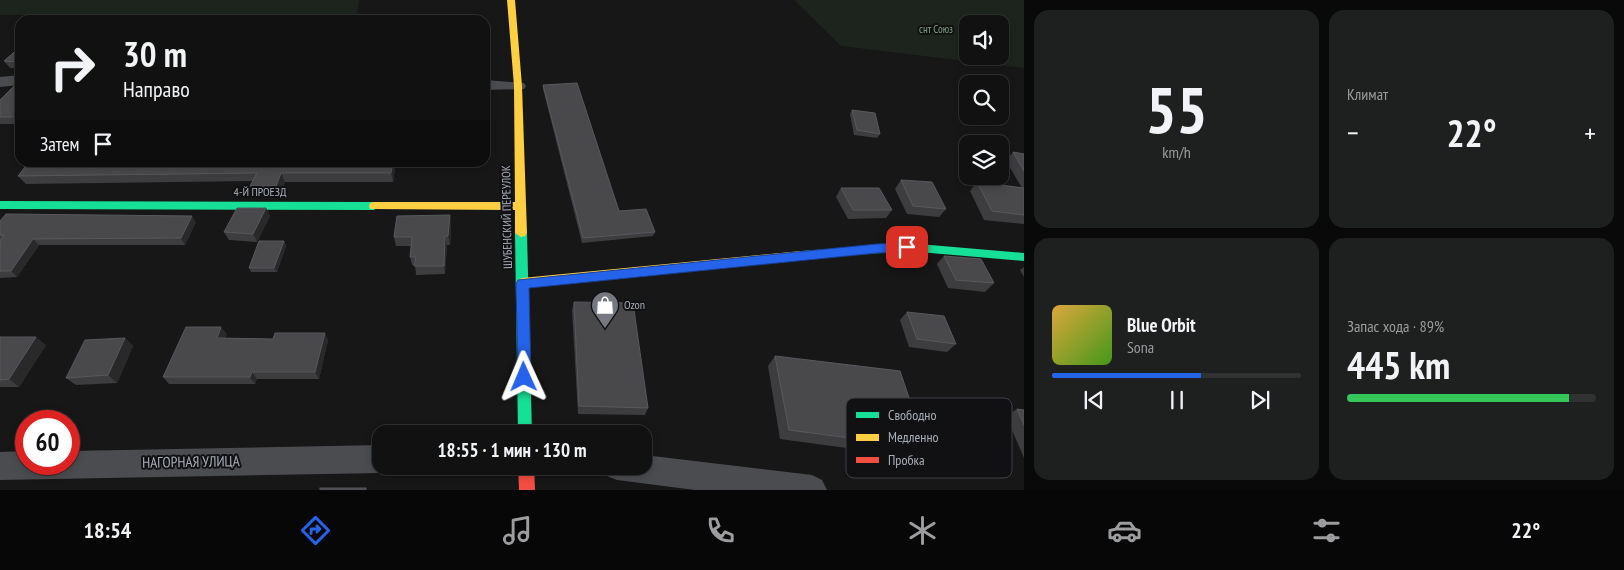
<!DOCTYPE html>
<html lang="ru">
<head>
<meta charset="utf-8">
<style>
  :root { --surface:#111; --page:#1e1f1f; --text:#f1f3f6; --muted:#9c9d9f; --line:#303131; --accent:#2563eb }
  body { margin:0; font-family:"PT Sans Narrow",sans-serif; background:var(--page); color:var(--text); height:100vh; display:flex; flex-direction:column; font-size:19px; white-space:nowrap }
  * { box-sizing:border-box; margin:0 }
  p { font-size:16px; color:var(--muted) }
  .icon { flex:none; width:28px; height:28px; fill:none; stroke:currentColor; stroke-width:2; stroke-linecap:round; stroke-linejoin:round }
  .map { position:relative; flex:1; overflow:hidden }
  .drawer { display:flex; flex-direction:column; gap:10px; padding:10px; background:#090909; width:600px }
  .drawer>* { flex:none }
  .top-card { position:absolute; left:15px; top:15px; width:475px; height:152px; border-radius:15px; box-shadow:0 2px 8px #0003,0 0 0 1px var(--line); background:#111; color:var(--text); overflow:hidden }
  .buttons { position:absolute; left:959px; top:15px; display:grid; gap:10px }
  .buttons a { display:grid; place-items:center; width:50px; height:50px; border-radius:10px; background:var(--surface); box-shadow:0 2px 8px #0003,0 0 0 1px var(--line); font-size:25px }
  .speed { position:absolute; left:15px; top:410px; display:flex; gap:10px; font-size:25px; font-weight:700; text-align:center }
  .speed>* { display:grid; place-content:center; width:65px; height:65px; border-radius:50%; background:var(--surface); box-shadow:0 2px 8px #0003,0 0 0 1px var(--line); line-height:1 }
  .speed .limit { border:8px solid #d22; background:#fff; color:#111 }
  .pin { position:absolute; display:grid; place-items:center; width:42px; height:42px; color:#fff; margin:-21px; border-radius:10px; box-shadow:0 2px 8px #0006 }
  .me { position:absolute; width:55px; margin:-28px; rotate:359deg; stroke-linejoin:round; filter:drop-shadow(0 0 4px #0008) }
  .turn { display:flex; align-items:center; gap:18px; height:105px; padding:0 25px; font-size:22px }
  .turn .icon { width:65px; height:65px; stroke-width:2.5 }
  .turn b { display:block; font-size:35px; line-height:42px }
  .then { display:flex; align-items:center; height:48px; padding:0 25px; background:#0003; gap:10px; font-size:19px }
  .big { font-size:38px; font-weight:800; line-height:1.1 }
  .drawer .widget { flex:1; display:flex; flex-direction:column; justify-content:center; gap:8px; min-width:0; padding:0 18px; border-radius:15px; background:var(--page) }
  .drawer .dial { align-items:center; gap:0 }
  .dial b { font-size:65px; line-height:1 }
  .song { display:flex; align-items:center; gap:15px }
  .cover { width:60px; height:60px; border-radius:8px; background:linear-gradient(135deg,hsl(40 70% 55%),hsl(100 70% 35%)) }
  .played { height:5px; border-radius:2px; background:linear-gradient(90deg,var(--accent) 60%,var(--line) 60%) }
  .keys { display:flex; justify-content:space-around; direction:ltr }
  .heat { display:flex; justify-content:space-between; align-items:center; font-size:28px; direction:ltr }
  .charge { height:8px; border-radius:4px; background:linear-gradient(90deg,#34c759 89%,var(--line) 0) }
  .drawer .tiles { flex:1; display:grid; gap:10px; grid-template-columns:repeat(2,1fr) }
  .trip { position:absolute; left:372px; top:425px; width:280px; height:50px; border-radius:15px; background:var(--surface); box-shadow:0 2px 8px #0003,0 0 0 1px var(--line); font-weight:800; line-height:50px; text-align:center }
  .dock { display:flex; height:80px; justify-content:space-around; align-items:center; background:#070707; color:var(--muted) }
  .dock .icon { width:35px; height:35px }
  .dock .active { color:var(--accent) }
  .dock b { font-size:22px; color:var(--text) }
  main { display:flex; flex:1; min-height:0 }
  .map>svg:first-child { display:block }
  .green { fill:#1d241e; fill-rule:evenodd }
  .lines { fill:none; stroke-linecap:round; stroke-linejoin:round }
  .street { fill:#4b4c50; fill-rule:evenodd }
  .fast { fill:#16e098; fill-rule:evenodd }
  .slow { fill:#ffcf43; fill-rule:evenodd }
  .jam { fill:#f24e42; fill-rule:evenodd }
  .wall { fill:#3d3d3f }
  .shaded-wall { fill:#29292a }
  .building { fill:#49494c; stroke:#58595d }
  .route { fill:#2563eb; stroke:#184099 }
  .labels { text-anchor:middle; stroke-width:4; stroke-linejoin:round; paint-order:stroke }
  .far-park-label { font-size:11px; fill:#7fa381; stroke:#111113 }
  .street-label { font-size:12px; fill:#a8adb8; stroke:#111113 }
  .poi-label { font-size:12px; fill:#a8adb8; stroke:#111113; text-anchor:start }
  .near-street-label { font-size:15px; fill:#a8adb8; stroke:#111113 }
  .key { fill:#111113; stroke:#3e4045; stroke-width:1 }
  .key-label { font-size:14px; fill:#a8adb8 }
</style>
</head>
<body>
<main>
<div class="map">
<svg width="1024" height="490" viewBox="0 0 1024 490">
  <rect width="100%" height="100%" fill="#171717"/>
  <!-- green -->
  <g class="green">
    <polygon points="0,0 359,0 357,16 0,15"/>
    <path d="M794 0H1024V68L841 46ZM968 24H1000V56H968Z"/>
  </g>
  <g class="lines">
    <!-- street -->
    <g class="street">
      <polygon points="20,75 20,85 0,87 0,77"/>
      <polygon points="485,80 524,83 526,86 524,89 485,90"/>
      <polygon points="381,445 381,466 392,466 391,469 381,473 0,480 0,452 26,451 26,464 69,464 69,451"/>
      <polygon points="644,455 812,475 822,480 827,490 695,490 617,480 607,476 603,466 644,466"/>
    </g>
    <!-- fast -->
    <g class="fast">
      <polygon points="0,201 374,202 379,206 374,210 0,209"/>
      <polygon points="521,229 527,233 532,434 518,434 515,233"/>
      <polygon points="907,243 1024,253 1024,261 907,251 801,259 797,258 795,255 797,252 801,251"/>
    </g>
    <!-- slow -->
    <g class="slow">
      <polygon points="507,0 515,0 522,86 527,233 525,236 521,237 515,233 515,210 370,209 369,206 370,203 374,202 515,202 514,86"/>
      <polygon points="801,251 805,252 807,255 805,258 801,259 522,288 518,286 516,283 518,280 522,278"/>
    </g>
    <!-- jam -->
    <polygon class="jam" points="518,466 534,466 535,490 519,490"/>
  </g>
  <!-- wall -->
  <g class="wall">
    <polygon points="20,47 20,68 10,68 4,61"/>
    <polygon points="20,80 20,124 0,124 0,100"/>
    <polygon points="543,85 619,211 655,232 653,236 582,243 543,89"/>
    <polygon points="852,110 880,134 877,138 854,135 850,114"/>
    <polygon points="1013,152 1024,154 1024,224 984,220 970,191 977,182 1022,188 1006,161"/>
    <polygon points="29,162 396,162 393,182 285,182 280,195 254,195 250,186 253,181 26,184 18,176"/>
    <polygon points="901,180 946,209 939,217 907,214 895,189"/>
    <polygon points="841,188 892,210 886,218 848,219 836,197"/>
    <polygon points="266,208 270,216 257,242 229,240 224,232"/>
    <polygon points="0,221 196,222 185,245 39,245 17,277 0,278"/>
    <polygon points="451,224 450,245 447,245 445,274 416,275 415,265 412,265 410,257 411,246 396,246 394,237"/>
    <polygon points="284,241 286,246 277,272 251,272 249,268"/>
    <polygon points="944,256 994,283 985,292 948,288 937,264"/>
    <polygon points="1024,267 1024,277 1020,270"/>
    <polygon points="574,302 648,408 645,415 578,414 572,310"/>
    <polygon points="907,312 956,344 947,352 909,347 900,320"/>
    <polygon points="227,334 225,338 328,340 319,379 257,379 255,384 169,384 163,377"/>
    <polygon points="0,337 46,345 19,387 0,387"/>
    <polygon points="125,338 133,346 117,383 76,385 66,378"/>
    <polygon points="775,356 926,448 913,457 780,439 768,366"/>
    <polygon points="1017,409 1024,410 1024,458 1006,416"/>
  </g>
  <!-- shaded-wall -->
  <g class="shaded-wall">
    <polygon points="20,114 20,121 17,117"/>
    <polygon points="393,162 396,162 393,182 391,173"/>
    <polygon points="281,173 285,182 280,195 276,186"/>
    <polygon points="266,208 270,216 257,242 253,234"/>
    <polygon points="450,215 451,224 450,245 448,236"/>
    <polygon points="192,216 196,222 185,245 181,238"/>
    <polygon points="445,236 447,245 445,274 444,266"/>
    <polygon points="33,239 39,245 17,277 11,271"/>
    <polygon points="284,241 286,246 277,272 274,268"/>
    <polygon points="221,327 227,334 223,345 217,338"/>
    <polygon points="325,333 328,340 319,379 315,372"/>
    <polygon points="36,337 46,345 19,387 9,379"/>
    <polygon points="125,338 133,346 117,383 108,375"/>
    <polygon points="252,372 257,379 255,384 250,377"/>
  </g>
  <!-- building -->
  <g class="building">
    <polygon points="20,47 20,62 4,61"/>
    <polygon points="20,80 20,114 17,117 0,117 0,100"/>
    <polygon points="577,83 619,211 646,209 655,232 583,238 543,85"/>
    <polygon points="852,110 875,113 880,134 857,130"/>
    <polygon points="1013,152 1024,154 1024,171"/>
    <polygon points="29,162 393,162 391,173 281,173 276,186 250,186 257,173 18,176"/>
    <polygon points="901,180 932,182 946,209 913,206"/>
    <polygon points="977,182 1024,188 1024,215 992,211"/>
    <polygon points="841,188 879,188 892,210 853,210"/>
    <polygon points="237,208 266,208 253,234 224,232"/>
    <polygon points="6,214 192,216 181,238 33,239 11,271 0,271 0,241 4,235 0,235 0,221"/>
    <polygon points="450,215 448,236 445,236 444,266 414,266 416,257 410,257 412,237 394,237 397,216"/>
    <polygon points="259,241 284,241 274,268 249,268"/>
    <polygon points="944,256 981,259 994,283 956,280"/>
    <polygon points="574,302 633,303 648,408 579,406"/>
    <polygon points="907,312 944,316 956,344 917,339"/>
    <polygon points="186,327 221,327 217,338 273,339 275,333 325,333 315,372 252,372 250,377 163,377"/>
    <polygon points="0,337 36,337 9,379 0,380"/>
    <polygon points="125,338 108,375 66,378 85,340"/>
    <polygon points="775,356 900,371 926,448 789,430"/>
    <polygon points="1017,409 1024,410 1024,425"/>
    <rect x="320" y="488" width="46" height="2"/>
  </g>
  <!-- route -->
  <polygon class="route" points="907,243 913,247 907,252 877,253 529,288 531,377 529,382 524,384 520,382 518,377 516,284 518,280 877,244"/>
  <!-- icons -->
  <defs>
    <g id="shop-pin" transform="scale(1.4375)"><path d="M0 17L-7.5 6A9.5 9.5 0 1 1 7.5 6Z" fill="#757880" stroke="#111113"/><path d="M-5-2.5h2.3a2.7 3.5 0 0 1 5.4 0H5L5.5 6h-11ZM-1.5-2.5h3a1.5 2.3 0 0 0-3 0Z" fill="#fff"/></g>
  </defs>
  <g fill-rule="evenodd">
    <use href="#shop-pin" x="605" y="305"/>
  </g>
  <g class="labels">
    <!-- far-park labels -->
    <g class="far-park-label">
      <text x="936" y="33">снт Союз</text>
    </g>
    <!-- street labels -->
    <g class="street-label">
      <text x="260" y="196">4-Й ПРОЕЗД</text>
      <text transform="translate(507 217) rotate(-91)" y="4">ШУБЕНСКИЙ ПЕРЕУЛОК</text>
    </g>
    <!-- poi labels -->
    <g class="poi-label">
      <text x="624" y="309">Ozon</text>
    </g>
    <!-- near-street labels -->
    <g class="near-street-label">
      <text transform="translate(191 462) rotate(-1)" y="5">НАГОРНАЯ УЛИЦА</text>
    </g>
  </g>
  <!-- legend -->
  <rect x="846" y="398" width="166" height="80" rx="8" class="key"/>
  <rect x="856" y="412" width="23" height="6" fill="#16e098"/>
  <rect x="856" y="434" width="23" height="7" fill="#ffcf43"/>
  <rect x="856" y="457" width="23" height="6" fill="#f24e42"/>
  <g class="key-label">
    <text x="888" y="420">Свободно</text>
    <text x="888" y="442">Медленно</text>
    <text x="888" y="465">Пробка</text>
  </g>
</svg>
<div class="buttons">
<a><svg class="icon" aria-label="sound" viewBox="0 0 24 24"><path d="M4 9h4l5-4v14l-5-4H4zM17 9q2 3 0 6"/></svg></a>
<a><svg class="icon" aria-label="search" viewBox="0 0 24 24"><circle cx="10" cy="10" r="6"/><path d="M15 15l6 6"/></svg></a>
<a><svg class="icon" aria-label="layers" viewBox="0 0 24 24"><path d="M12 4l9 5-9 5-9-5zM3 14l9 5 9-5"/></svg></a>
</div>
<div class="speed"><div class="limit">60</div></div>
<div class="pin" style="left:907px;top:247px;background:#d93025"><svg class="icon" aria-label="arrive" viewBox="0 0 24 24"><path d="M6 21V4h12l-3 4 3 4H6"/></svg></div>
<svg class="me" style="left:524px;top:377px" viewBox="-20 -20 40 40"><path d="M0-17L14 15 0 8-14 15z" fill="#2563eb" stroke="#fff" stroke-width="4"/></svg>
<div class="trip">18:55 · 1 мин · 130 m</div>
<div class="top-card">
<div class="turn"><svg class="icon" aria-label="right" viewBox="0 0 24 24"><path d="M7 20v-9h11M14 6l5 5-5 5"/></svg><div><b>30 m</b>Направо</div></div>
<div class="then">Затем<svg class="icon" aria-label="arrive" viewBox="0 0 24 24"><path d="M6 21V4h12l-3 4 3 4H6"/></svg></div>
</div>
</div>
<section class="drawer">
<div class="tiles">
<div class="widget dial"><b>55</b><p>km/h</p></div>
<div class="widget"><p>Климат</p>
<div class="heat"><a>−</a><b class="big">22°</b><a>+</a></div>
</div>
<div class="widget">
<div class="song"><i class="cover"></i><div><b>Blue Orbit</b><p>Sona</p></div></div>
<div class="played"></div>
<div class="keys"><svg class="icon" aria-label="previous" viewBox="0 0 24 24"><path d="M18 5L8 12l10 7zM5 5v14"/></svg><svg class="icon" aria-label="pause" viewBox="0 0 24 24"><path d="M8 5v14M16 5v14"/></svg><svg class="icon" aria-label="next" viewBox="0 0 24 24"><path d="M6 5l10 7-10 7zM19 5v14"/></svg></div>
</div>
<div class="widget"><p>Запас хода · 89%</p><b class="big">445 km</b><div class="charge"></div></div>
</div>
</section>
</main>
<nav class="dock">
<b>18:54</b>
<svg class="icon active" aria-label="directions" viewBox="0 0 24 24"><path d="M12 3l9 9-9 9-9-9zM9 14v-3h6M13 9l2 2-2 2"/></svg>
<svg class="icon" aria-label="music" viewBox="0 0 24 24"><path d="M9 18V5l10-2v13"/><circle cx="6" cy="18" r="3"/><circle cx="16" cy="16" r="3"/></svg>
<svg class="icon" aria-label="phone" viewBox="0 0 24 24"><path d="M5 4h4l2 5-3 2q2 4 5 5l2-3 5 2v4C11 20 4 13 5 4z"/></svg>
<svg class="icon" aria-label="climate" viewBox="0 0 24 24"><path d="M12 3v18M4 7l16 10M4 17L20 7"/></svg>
<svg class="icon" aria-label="car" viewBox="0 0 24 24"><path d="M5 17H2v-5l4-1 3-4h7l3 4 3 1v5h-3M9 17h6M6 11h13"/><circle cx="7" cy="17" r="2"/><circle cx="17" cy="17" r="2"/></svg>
<svg class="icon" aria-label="filters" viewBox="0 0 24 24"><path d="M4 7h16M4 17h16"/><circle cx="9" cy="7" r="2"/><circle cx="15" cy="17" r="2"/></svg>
<b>22°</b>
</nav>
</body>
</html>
